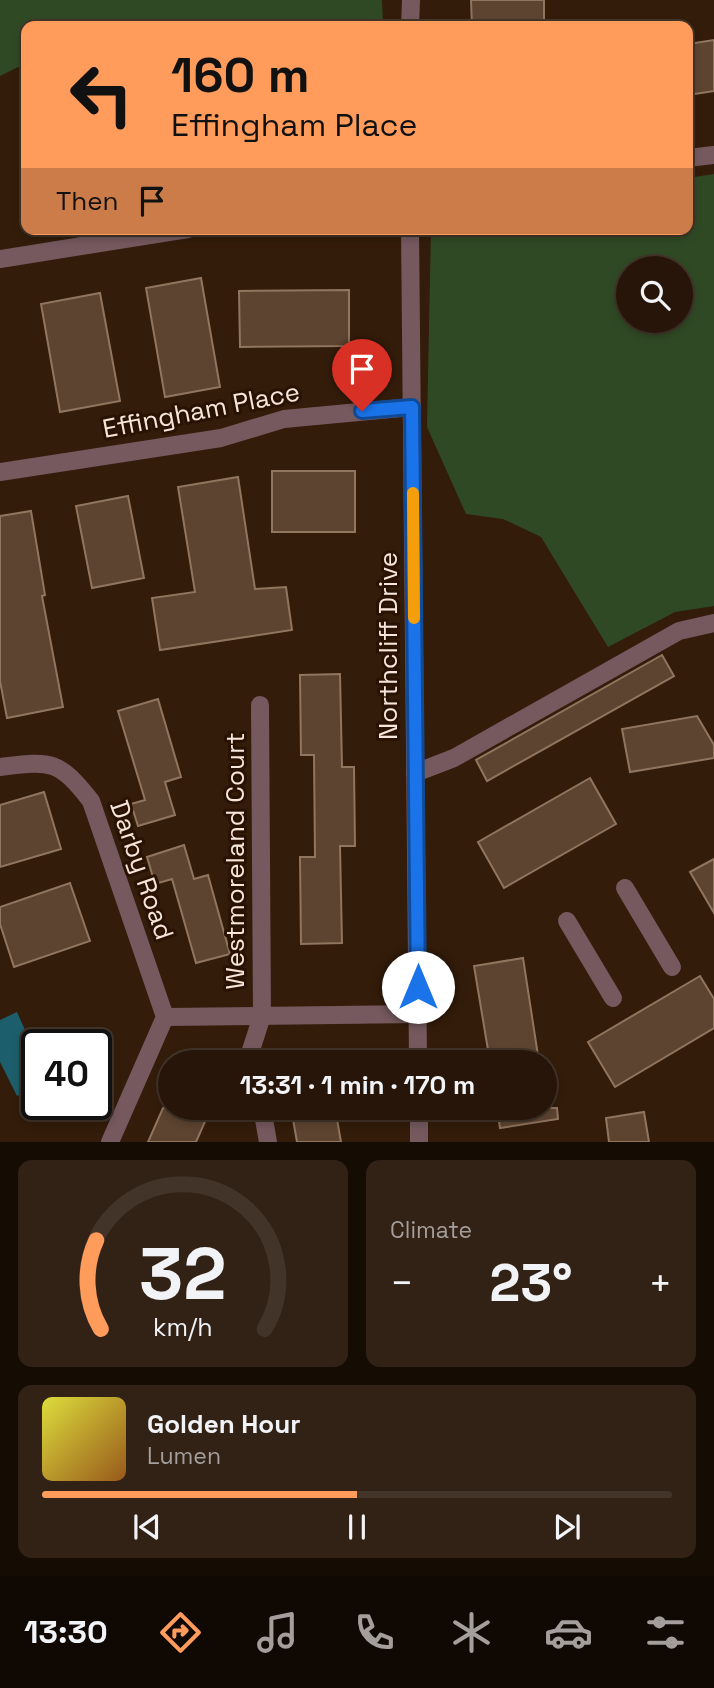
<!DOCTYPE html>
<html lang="en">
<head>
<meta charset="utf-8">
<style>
  :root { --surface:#261508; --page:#322216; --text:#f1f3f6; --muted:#a49f9c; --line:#423429; --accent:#ff9b5b }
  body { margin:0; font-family:"Space Grotesk",sans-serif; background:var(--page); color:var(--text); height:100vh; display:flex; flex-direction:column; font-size:26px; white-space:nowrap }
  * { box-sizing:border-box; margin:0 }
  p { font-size:23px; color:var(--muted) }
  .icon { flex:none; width:38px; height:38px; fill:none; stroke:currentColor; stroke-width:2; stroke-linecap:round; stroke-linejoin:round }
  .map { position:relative; height:1142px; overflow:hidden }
  .details { display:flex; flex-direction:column; gap:18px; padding:18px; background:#150c04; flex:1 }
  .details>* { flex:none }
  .top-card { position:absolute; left:21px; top:21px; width:672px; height:214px; border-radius:14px; box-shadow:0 4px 10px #0003,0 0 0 2px var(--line); background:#ff9b5b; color:#111; overflow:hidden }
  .fabs { position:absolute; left:616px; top:256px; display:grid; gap:14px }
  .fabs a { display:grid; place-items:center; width:77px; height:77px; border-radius:50%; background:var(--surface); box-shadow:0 4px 10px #0003,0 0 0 2px var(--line); font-size:35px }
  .speed { position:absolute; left:21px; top:1029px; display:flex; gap:14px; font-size:35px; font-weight:700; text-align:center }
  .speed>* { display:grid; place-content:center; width:91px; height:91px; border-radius:50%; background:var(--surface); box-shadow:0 4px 10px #0003,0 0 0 2px var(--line); line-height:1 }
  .speed .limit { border:4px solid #111; border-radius:10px; background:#fff; color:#111 }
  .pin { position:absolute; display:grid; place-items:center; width:60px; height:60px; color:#fff; margin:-72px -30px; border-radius:50% 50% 50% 0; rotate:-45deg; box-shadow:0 0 7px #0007 }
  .pin .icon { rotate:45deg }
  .me { position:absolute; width:77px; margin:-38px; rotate:0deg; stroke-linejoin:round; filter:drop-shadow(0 0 5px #0008) }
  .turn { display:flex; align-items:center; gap:24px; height:147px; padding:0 35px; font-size:32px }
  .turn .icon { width:91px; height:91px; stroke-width:2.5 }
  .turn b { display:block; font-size:49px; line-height:60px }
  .then { display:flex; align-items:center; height:66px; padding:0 35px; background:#0003; gap:14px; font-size:26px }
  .big { font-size:52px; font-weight:600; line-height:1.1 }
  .details .tile { flex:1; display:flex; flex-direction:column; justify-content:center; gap:10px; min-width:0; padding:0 24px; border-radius:14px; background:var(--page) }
  .details .dial { align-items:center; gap:0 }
  .dial svg { height:182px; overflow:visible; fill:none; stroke:var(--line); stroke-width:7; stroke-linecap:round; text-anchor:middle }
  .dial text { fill:var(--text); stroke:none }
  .song { display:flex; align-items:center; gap:21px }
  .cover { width:84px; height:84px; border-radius:10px; background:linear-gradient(135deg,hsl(60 70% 55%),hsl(30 70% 35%)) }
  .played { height:7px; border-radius:4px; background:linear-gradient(90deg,var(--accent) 50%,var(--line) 50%) }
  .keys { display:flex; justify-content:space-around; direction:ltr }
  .heat { display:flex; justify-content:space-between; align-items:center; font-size:38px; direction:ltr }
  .details .tiles { flex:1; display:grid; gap:18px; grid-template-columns:1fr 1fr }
  .tile:last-child { grid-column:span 2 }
  .trip { position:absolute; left:158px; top:1050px; width:399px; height:70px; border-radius:35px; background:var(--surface); box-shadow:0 4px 10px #0003,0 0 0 2px var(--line); font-weight:600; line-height:70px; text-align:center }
  .dock { display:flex; height:112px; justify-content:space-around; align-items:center; background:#0f0803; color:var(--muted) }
  .dock .icon { width:49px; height:49px }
  .dock .current { color:var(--accent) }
  .dock b { font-size:32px; color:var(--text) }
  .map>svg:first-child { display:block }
  .green { fill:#304925; fill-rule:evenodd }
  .water { fill:#1c5e6b }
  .building { fill:#5d4430; stroke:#90755f; stroke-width:2 }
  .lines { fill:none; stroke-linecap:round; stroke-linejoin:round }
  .minor { stroke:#75595f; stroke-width:18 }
  .route-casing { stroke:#114b97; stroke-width:18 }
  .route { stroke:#1a73e8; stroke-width:12 }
  .slow { stroke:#f59e0b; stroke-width:12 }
  .labels { text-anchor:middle; stroke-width:6; stroke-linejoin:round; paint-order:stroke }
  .street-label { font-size:26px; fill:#f6e5da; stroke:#291202 }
</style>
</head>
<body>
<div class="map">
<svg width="714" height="1142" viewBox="0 0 714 1142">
  <rect width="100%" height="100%" fill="#331c0a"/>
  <!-- green -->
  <g class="green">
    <polygon points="0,0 382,0 383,26 26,26 26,71 18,67 0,76"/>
    <path d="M714 174V606L675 612 608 647 541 537 503 519 466 514 427 427 431 229H688V178ZM628 268H681V320H628Z"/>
  </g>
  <!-- water -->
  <polygon class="water" points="17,1012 37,1057 37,1088 17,1096 0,1062 0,1020"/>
  <!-- building -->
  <g class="building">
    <polygon points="471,0 544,0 544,26 472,26"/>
    <polygon points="714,40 714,91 688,95 688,44"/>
    <polygon points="201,278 220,387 165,397 146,288"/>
    <polygon points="349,290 349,346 240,347 239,291"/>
    <polygon points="100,293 120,401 60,412 41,304"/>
    <rect x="272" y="471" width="83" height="61"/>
    <polygon points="238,477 255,589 286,587 292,630 160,650 152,598 195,592 178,487"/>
    <polygon points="128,496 144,578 92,588 76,506"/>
    <polygon points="31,511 45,595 42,596 63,707 7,718 0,681 0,516"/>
    <polygon points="662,655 674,676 487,781 476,760"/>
    <polygon points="340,674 342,767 354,767 355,846 340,846 342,943 301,944 300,857 315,857 314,755 301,755 300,675"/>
    <polygon points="158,699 181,777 165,782 175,815 138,826 131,804 145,800 118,711"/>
    <polygon points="697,716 714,745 714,758 630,772 622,729"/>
    <polygon points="590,778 616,824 504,888 478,842"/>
    <polygon points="44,792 61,849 0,867 0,805"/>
    <polygon points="184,845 194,879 208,875 230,954 196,963 172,879 155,884 147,857"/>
    <polygon points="714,859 714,913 690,872"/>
    <polygon points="70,883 90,941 14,967 0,924 0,907"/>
    <polygon points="523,958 539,1062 490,1062 474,966"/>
    <polygon points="700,976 714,999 714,1028 615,1087 588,1042"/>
    <polygon points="163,1108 211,1108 196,1142 148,1142"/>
    <polygon points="291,1108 335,1108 341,1142 297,1142"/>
    <polygon points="497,1108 557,1108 558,1119 500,1128"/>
    <polygon points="644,1112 649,1142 609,1142 606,1118"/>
  </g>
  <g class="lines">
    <!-- minor -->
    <g class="minor">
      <polyline points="410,26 411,0"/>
      <polyline points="688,158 714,155"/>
      <polyline points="410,229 418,1062"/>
      <polyline points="0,259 188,229"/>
      <polyline points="0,472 221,438 284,419 412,407"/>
      <path d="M0 767C51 761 58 759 91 801L165 1017 110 1142"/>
      <polyline points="415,773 454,758 679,631 714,623"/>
      <polyline points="625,888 672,967"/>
      <polyline points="567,921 613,998"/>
      <polyline points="165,1017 418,1014"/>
      <polyline points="254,1062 251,1050 262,1016 260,705"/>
      <polyline points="262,1108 268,1142"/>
      <polyline points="419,1108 419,1142"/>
    </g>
  </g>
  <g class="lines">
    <!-- route casing -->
    <g class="route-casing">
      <polyline id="route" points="362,411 412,407 418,987"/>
    </g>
    <!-- route -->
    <use href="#route" class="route"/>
    <!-- slow -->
    <polyline class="slow" points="413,493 414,618"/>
  </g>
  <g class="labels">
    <!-- street labels -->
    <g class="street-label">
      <text transform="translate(201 410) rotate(-11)" y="9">Effingham Place</text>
      <text transform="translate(388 646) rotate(-90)" y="9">Northcliff Drive</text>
      <text transform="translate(235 861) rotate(-90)" y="9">Westmoreland Court</text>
      <text transform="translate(142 870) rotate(71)" y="9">Darby Road</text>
    </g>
  </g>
</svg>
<div class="fabs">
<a><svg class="icon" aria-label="search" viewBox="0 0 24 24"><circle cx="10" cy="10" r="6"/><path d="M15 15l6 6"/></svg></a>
</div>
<div class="speed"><div class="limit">40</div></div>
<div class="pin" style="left:362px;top:411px;background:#d93025"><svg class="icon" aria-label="arrive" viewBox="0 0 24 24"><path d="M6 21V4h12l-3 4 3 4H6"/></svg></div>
<svg class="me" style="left:418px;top:987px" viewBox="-20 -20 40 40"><circle r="19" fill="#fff"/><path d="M0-13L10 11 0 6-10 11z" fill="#1a73e8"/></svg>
<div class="trip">13:31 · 1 min · 170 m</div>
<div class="top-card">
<div class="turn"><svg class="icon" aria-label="left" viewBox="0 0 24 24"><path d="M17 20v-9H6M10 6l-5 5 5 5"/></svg><div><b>160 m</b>Effingham Place</div></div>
<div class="then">Then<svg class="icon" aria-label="arrive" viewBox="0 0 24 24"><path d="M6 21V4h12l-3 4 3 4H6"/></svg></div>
</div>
</div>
<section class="details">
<div class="tiles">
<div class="tile dial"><svg viewBox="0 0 100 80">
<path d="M14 69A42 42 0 1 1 86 69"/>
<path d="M14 69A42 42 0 0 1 12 30" stroke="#ff9b5b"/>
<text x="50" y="56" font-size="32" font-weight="700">32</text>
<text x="50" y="72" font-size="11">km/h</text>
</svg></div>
<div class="tile"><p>Climate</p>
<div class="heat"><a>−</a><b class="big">23°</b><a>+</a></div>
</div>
<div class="tile">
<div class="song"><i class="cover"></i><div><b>Golden Hour</b><p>Lumen</p></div></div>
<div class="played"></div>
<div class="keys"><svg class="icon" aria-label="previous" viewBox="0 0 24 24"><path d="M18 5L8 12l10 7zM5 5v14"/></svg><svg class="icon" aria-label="pause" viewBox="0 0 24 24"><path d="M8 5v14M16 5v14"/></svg><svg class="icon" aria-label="next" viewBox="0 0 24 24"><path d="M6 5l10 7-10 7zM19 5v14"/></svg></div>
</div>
</div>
</section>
<nav class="dock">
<b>13:30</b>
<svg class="icon current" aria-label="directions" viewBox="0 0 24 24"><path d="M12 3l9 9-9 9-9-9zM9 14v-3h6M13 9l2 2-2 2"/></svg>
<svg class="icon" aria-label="music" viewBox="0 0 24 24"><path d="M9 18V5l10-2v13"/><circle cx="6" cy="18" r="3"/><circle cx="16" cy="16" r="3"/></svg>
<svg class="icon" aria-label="phone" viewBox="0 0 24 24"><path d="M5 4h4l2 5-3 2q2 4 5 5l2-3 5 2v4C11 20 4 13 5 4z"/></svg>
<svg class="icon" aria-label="climate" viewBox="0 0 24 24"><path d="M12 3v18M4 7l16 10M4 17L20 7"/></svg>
<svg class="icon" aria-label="car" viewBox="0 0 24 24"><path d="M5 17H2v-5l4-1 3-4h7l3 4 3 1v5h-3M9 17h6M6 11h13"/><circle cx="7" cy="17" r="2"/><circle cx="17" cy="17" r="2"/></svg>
<svg class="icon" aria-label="filters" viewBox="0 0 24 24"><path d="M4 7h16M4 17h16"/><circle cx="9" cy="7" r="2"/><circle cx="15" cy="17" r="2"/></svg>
</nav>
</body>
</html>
